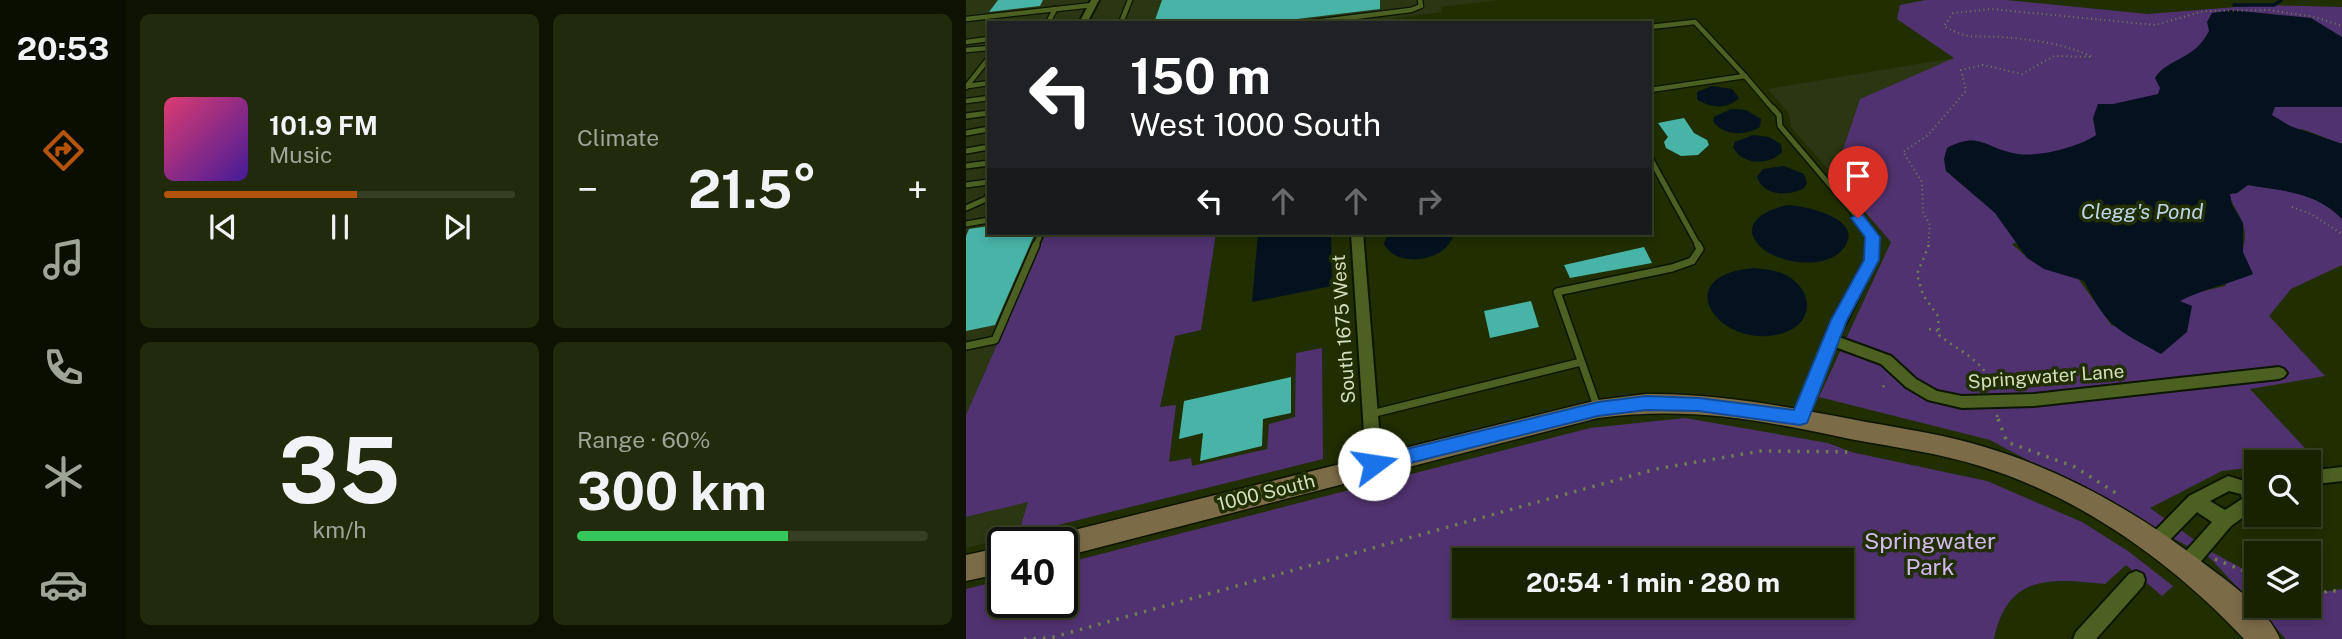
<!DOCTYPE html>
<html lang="en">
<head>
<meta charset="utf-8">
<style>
  :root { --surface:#182200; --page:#212a0a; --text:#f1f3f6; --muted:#9fa499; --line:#363f22; --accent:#b45309 }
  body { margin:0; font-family:"Public Sans",sans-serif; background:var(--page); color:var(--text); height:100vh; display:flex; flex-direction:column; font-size:26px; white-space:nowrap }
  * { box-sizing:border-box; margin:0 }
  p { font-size:23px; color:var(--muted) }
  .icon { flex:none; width:38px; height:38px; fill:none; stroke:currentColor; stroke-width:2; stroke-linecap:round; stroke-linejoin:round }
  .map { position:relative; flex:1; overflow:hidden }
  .drawer { display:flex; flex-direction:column; gap:14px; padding:14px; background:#0d1300; width:840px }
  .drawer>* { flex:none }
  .hud { position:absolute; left:21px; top:21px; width:665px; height:214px; border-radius:0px; box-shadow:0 4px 10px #0003,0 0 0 2px var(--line); background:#202124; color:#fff; overflow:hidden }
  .buttons { position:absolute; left:1278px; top:450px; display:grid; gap:14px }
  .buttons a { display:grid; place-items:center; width:77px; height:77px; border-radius:0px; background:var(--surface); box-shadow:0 4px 10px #0003,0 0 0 2px var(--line); font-size:35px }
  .speed { position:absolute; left:21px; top:527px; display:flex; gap:14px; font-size:35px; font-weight:700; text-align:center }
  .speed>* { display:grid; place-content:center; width:91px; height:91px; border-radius:50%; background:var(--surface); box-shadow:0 4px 10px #0003,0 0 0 2px var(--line); line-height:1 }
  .speed .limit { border:4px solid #111; border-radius:10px; background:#fff; color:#111 }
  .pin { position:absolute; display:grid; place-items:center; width:60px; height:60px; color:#fff; margin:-72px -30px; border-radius:50% 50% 50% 0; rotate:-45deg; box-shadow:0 0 7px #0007 }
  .pin .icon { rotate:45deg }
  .me { position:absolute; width:77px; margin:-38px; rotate:76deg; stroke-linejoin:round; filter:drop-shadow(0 0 5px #0008) }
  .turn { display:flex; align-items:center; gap:24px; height:147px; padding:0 28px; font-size:32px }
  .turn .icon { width:91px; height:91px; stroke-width:2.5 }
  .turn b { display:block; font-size:49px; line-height:60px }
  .lanes { display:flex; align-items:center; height:66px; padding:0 28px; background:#0003; justify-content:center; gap:35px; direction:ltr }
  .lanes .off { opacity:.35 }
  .big { font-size:52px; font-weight:700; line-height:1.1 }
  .drawer .tile { flex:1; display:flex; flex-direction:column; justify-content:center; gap:10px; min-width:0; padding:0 24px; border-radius:10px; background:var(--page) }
  .drawer .dial { align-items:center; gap:0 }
  .dial b { font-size:91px; line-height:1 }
  .song { display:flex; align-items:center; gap:21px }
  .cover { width:84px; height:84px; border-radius:10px; background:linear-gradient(135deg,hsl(340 70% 55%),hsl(260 70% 35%)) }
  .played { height:7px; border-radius:4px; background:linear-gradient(90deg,var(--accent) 55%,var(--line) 55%) }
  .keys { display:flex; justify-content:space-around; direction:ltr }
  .heat { display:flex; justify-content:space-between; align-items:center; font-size:38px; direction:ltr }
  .charge { height:10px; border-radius:5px; background:linear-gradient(90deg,#34c759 60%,var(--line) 0) }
  .drawer .tiles { flex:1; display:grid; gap:14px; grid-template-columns:repeat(2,1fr) }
  .trip { position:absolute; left:486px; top:548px; width:402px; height:70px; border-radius:0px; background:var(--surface); box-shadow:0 4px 10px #0003,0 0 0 2px var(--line); font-weight:700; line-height:70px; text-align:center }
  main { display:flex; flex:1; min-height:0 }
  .tabs { display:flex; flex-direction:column; width:126px; justify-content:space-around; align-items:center; background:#0a0e00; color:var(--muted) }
  .tabs .icon { width:49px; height:49px }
  .tabs .on { color:var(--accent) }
  .tabs b { font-size:32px; color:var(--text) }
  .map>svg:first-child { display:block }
  .built { fill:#2b3712 }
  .green { fill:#513270; fill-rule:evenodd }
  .water { fill:#04121f }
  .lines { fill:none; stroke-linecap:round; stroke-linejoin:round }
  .stream { stroke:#04121f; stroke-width:3.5 }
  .building { fill:#48b3a7 }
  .lane-far2-casing { stroke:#0c1500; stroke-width:7 }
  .lane-far1-casing { stroke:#0c1500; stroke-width:8 }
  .lane-casing { stroke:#0c1500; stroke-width:10 }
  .street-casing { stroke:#0c1500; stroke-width:4 }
  .secondary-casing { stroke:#0c1500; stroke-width:3 }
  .path-far2 { stroke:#6f7c54; stroke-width:2; stroke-dasharray:1 3.5; stroke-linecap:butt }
  .path-far1 { stroke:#6f7c54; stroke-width:2.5; stroke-dasharray:2 5; stroke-linecap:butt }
  .path { stroke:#6f7c54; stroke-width:3.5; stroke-dasharray:2.5 7; stroke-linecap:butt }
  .lane-far2 { stroke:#4c6022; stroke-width:4.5 }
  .lane-far1 { stroke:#4c6022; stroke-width:5 }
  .lane { stroke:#4c6022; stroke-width:7 }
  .street { fill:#4c6022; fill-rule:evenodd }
  .secondary { fill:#7c6b47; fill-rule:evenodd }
  .route { fill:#1a73e8; stroke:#114b97; stroke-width:2 }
  .labels { text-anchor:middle; stroke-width:7; stroke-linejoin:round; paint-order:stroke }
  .street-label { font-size:19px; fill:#d2dfbf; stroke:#202e00 }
  .water-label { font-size:21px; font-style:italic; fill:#bdd5ea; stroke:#202e00 }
  .near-park-label { font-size:23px; fill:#d2baf0; stroke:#202e00 }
</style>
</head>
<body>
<main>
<nav class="tabs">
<b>20:53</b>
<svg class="icon on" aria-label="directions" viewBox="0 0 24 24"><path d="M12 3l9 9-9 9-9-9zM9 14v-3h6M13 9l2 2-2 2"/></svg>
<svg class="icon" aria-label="music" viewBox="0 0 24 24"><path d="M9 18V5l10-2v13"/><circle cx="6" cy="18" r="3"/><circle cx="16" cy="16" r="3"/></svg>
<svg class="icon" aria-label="phone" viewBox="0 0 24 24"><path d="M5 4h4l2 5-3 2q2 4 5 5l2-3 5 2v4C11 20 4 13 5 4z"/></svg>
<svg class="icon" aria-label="climate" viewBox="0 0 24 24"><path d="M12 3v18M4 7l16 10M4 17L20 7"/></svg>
<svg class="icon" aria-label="car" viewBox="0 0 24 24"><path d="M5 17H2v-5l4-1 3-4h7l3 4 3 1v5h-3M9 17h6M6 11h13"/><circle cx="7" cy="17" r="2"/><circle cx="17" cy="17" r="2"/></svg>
</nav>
<section class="drawer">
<div class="tiles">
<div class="tile">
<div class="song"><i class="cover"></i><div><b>101.9 FM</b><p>Music</p></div></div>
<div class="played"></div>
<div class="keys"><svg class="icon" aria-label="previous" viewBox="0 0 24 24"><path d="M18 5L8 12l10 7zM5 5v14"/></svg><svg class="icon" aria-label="pause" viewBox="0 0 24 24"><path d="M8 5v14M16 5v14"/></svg><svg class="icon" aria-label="next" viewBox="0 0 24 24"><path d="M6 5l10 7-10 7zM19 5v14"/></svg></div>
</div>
<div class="tile"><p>Climate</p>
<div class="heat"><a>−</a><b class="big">21.5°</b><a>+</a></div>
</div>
<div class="tile dial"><b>35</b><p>km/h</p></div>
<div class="tile"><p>Range · 60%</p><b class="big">300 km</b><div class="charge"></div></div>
</div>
</section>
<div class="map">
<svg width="1376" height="639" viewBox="0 0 1376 639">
  <rect width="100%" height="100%" fill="#202e00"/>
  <!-- built -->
  <g class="built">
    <polygon points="0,0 533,0 475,7 476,12 394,23 23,23 23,233 80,233 0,415"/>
    <polygon points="988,58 894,99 868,176 825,127 823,114 802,89"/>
    <polygon points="62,502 52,535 0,548 0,517"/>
  </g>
  <!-- green -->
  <g class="green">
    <path d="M959 0H1041L1182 14 1296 5 1376 7V144L1336 129 1046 244C1068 265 1082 270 1111 277L1146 326 1229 293 1259 286C1269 267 1284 247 1277 224 1273 213 1266 205 1263 194L1271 193 1282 185C1317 190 1351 192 1376 219V265L1325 289 1303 316 1359 376 1284 389 1350 460 1290 462V467L1256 471 1184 508 1244 551 1290 576V606H1342V594L1376 589V639H1320L1244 558 1024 440 853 397 925 242 868 176 894 99 988 58 931 19 934 5Z"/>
    <polygon points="80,233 250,233 235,330 209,336 194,407 210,405 203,462 225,458 226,466 301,449 303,424 329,417 330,353 356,348 357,459 52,535 62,502 0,517 0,415"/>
    <path d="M719 418 862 443 885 452 1021 481 1116 522 1162 551 1207 586 1196 596 1160 565 1139 584C1085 578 1041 574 1028 639H0V589L37 580V602H96V564L624 428ZM499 560H877V606H499Z"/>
  </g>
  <!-- water -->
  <g class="water">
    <path d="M1265 10 1345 18 1376 37V107H1309L1306 115 1324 126 1376 144V219C1351 192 1317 191 1282 185L1271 193 1264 194 1266 205 1277 223V252L1287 274C1263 284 1237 289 1214 301L1226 306 1221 332 1195 354C1150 329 1142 328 1118 281L1078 269 1061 258 1029 213 980 171 978 159 981 148C1014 130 1021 150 1052 154 1073 157 1113 147 1130 135L1127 118 1132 104H1147L1192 94 1194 88 1189 78C1201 58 1228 61 1243 31L1241 22 1246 13Z"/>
    <path d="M746 86 766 89 773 98C761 110 743 108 731 99V92Z"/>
    <path d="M765 109 780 110 795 119 794 127C779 136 757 136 747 121L748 117Z"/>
    <path d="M787 135 803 137 815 144 816 152C803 166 775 165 767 147L769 142Z"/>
    <path d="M818 166 838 174 841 183 838 188C823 197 797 196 791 177L797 169Z"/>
    <path d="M822 205C840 206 901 219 877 249 860 270 816 264 797 249 769 225 800 209 822 205Z"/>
    <polygon points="292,233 365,233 366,286 286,302"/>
    <path d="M422 233H488C483 261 431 270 418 244Z"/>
    <path d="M788 268C799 269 810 270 820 275 846 289 850 320 820 332 757 355 697 276 788 268Z"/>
  </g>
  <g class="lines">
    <!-- stream -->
    <polyline class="stream" points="1268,5 1308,5 1315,0"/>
  </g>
  <!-- building -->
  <g class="building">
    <polygon points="32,0 77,0 74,6 23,12"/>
    <polygon points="196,0 414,0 414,9 298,23 188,23"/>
    <polygon points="718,118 728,133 741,140 743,145 732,155 715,156 700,148 698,142 702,137 692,123"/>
    <polygon points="23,226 23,233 69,233 29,325 0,331 0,236 3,229"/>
    <polygon points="678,247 686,263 604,278 598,265"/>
    <polygon points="565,301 573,327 524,338 518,311"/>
    <polygon points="325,377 325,413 297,419 296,446 234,461 237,433 213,439 218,401"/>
  </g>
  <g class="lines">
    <!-- lane-far2 casing -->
    <g class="lane-far2-casing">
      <g id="lane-far2">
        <polyline points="0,19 127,5"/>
        <polyline points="82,23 89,9"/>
        <polyline points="155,23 164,0"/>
        <polyline points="340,23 445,10 455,6 454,0"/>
        <polyline points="684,27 729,22 779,76 684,90"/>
        <polyline points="0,42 23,39"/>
        <polyline points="0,50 23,48"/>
        <polyline points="779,76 808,110"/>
        <polyline points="2,86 23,83"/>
        <polyline points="0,87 23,58"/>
        <polyline points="0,101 23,98"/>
      </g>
    </g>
    <!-- lane-far1 casing -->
    <g class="lane-far1-casing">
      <g id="lane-far1">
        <polyline points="807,108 813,115 814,126 892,218"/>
        <polyline points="0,116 23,113"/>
        <polyline points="0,133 23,129"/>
        <polyline points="0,151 23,147"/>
        <polyline points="684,158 733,247"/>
        <polyline points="0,166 23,163"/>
        <polyline points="0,185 23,182"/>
        <polyline points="0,208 20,199 23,194"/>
        <polyline points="0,224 23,220"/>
        <polyline points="69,247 75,233"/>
      </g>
    </g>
    <!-- lane casing -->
    <g class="lane-casing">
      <g id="lane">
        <polyline points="0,346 29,340 70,245"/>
        <polyline points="632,409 591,292 706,268 726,261 734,249 732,245"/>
        <polyline points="405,414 615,362"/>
      </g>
    </g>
    <!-- street casing -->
    <g class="street-casing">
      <g id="street">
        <polygon points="125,0 133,0 121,23 113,23"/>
        <polygon points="892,214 896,215 913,237 911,260 873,337 925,356 950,379 971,391 996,396 1068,394 1313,367 1318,369 1321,373 1318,377 1313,379 1068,406 996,408 962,400 940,387 915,364 869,347 840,422 834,424 828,422 826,418 866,320 899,260 901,237 886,218"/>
        <polygon points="385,233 397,233 416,464 414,469 408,471 402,469 400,464"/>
        <polygon points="1376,467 1376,481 1342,485 1342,471"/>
        <path d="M1262 476 1288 484 1290 508 1265 526 1226 572 1219 575 1212 572 1210 566 1212 560 1246 522 1231 512 1195 549 1189 551 1183 549 1180 543 1183 537 1223 496ZM1263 491 1275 494 1276 499 1259 510 1244 501Z"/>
        <polygon points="1170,571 1177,574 1179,580 1177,586 1130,639 1107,639 1110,632 1163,574"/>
      </g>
    </g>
    <!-- secondary casing -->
    <g class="secondary-casing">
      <g id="secondary">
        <path d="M680 394C750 393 817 406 885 419 925 427 966 432 1005 443 1093 467 1172 512 1244 568 1268 586 1303 611 1314 639H1278C1207 563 1115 497 1014 466 972 453 928 447 884 439 796 420 723 406 632 418L96 557V542H83L86 536 96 533 632 400Z"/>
        <polygon points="37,547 37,573 0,581 0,555"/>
      </g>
    </g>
    <!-- path-far2 -->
    <g class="path-far2">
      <polyline points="1326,207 1345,214 1376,234"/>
      <path d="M962 247 964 225 957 212 956 182 937 152 962 135 1000 91 995 70 1017 65 1056 74 1088 56 1126 57C1101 44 1064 39 1035 37 1007 35 1004 41 978 26L987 13 1025 9 1189 25 1238 11 1302 10 1349 17 1376 26"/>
    </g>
    <!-- path-far1 -->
    <g class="path-far1">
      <path d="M963 245 951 274 957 295 972 316 973 335C992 351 1019 360 1025 386"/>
      <polyline points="963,329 973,331"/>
      <polyline points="917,387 921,381"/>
      <polyline points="1031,415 1032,421"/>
    </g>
    <!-- path -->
    <g class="path">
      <polyline points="1032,419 1041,442 1109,467 1153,495"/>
      <polyline points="1249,559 1290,576"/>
      <polyline points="1342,602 1363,590 1376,592"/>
      <polyline points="58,639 84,638 690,469 795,451 885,452"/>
    </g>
    <!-- lane-far2 -->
    <use href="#lane-far2" class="lane-far2"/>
    <!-- lane-far1 -->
    <use href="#lane-far1" class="lane-far1"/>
    <!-- lane -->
    <use href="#lane" class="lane"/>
    <!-- street -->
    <use href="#street" class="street"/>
    <!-- secondary -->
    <use href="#secondary" class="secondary"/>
  </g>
  <!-- route -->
  <polygon class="route" points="892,214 897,215 914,237 913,260 881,320 841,423 834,425 733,411 680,410 632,416 408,472 401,470 399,464 401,459 408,457 632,402 680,396 733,398 828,410 865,320 898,260 899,237 885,218"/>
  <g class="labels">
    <!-- street labels -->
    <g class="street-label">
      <text transform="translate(377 329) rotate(-94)" y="7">South 1675 West</text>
      <text transform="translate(1080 376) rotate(-4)" y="7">Springwater Lane</text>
      <text transform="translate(300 492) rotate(-14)" y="7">1000 South</text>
    </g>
    <!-- water labels -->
    <g class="water-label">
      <text x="1176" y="219">Clegg's Pond</text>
    </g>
    <!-- near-park labels -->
    <g class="near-park-label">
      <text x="964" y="549">Springwater<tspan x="964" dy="26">Park</tspan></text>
    </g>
  </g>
</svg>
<div class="buttons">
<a><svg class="icon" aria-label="search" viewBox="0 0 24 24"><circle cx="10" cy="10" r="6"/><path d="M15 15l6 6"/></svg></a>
<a><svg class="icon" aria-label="layers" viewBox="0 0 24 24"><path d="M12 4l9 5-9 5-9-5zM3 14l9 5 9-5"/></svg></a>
</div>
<div class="speed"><div class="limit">40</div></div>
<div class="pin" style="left:892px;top:218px;background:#d93025"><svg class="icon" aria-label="arrive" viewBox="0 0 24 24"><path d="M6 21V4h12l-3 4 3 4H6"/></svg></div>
<svg class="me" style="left:408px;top:464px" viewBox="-20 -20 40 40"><circle r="19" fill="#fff"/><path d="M0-13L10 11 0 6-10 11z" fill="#1a73e8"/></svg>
<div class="trip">20:54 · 1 min · 280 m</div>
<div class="hud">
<div class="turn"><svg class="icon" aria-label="left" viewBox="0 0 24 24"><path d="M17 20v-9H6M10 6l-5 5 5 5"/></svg><div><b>150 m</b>West 1000 South</div></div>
<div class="lanes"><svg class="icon" aria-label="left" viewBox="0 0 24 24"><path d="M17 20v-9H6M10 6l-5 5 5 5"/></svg><svg class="icon off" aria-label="ahead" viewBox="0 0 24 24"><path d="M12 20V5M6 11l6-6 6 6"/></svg><svg class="icon off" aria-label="ahead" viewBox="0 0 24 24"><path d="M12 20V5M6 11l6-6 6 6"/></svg><svg class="icon off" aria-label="right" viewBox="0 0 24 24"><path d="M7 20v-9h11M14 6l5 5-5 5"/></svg></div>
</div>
</div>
</main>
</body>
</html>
